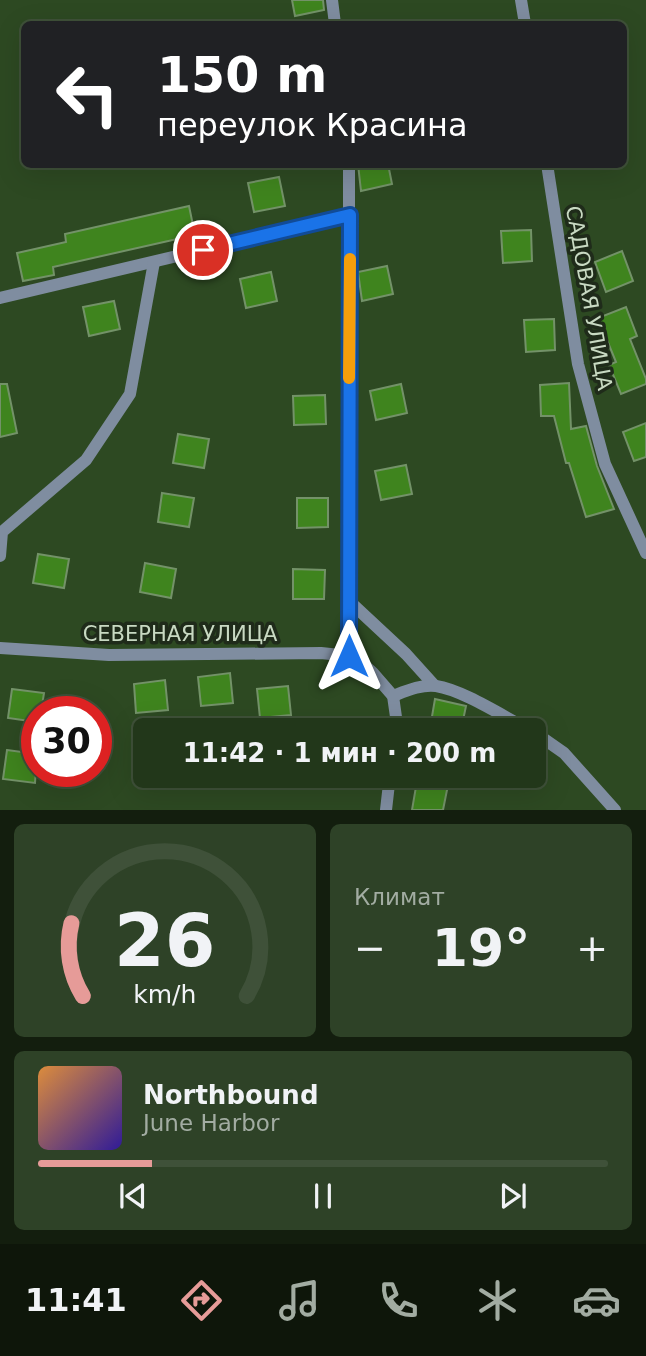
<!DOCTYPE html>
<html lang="ru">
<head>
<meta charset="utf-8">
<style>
  :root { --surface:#22371a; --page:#2e4227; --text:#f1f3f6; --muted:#a2aca2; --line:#3f5139; --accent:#e69b98 }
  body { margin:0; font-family:"DejaVu Sans",sans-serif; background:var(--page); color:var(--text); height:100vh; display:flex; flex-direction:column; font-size:26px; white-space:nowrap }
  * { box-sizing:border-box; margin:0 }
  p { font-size:23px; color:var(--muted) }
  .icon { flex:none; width:38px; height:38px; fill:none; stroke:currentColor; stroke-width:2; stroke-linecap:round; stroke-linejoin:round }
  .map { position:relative; height:810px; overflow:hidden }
  .sheet { display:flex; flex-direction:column; gap:14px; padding:14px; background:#131e0e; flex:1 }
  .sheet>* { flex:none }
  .guide { position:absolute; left:21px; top:21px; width:606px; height:147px; border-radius:10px; box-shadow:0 7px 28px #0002,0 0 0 2px var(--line); background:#202124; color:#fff; overflow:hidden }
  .speed { position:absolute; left:21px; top:696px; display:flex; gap:14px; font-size:35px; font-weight:700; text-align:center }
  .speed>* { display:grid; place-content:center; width:91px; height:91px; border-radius:50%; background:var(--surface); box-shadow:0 7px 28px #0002,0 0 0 2px var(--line); line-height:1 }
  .speed .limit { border:10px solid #d22; background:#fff; color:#111 }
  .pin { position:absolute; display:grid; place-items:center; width:60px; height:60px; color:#fff; margin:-30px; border:4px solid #fff; border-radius:50%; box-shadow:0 2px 7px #0007 }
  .me { position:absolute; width:77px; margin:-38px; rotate:0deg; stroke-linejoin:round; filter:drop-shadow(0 0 5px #0008) }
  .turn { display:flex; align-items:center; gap:24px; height:147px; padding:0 21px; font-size:32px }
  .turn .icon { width:91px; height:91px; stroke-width:2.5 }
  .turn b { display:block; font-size:49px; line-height:60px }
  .big { font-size:52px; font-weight:800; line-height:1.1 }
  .sheet .tile { flex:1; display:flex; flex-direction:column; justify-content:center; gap:10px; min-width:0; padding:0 24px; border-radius:10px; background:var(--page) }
  .sheet .dial { align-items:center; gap:0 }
  .dial svg { height:182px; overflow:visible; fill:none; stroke:var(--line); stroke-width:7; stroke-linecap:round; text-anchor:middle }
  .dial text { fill:var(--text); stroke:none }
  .song { display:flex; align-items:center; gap:21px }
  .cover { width:84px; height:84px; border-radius:10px; background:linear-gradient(135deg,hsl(30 70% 55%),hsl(250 70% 35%)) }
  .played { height:7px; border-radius:4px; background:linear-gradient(90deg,var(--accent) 20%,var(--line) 20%) }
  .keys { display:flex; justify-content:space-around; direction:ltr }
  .heat { display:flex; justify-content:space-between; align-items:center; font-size:38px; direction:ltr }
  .sheet .tiles { flex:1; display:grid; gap:14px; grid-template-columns:1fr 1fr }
  .tile:last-child { grid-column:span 2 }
  .trip { position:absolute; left:133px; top:718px; width:413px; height:70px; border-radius:10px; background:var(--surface); box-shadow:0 7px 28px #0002,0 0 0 2px var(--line); font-weight:800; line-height:70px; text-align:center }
  .tabs { display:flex; height:112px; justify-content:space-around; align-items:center; background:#0e160a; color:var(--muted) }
  .tabs .icon { width:49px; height:49px }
  .tabs .on { color:var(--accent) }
  .tabs b { font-size:32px; color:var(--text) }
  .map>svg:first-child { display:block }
  .building { fill:#3f841e; stroke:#739268; stroke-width:2 }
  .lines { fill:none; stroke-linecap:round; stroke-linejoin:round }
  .minor { stroke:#7f8da0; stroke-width:12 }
  .route-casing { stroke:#114b97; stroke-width:18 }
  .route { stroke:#1a73e8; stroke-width:12 }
  .slow { stroke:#f59e0b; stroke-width:12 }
  .labels { text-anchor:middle; stroke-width:7; stroke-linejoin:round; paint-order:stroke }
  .street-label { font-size:21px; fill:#c8d9c2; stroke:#1f2b1a }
</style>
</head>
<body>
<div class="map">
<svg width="646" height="810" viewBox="0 0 646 810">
  <rect width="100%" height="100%" fill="#2d4922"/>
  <!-- building -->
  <g class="building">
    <polygon points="292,0 323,0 324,10 295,16"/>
    <polygon points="358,164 388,164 392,184 361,191"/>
    <polygon points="279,177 285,206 254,212 248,183"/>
    <polygon points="189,206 195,235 53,267 54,275 23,281 17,253 66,242 65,234"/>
    <polygon points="531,230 532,261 503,263 501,231"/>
    <polygon points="622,251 633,281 606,292 595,262"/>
    <polygon points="387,266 393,294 362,301 358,272"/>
    <polygon points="271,272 277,301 246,308 240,279"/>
    <polygon points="114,301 120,329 89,336 83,307"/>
    <polygon points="626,307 637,336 630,339 646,379 646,384 621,394 609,365 616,362 598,318"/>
    <polygon points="554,319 555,350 526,352 524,320"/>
    <polygon points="569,383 571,429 586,426 597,466 614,509 586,517 569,463 566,463 554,416 541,416 540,385"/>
    <polygon points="0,384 7,384 17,433 0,437"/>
    <polygon points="401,384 407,413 376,420 370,391"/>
    <polygon points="325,395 326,424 294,425 293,396"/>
    <polygon points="646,423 646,457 634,461 623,432"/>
    <polygon points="178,434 209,439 204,468 173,463"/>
    <polygon points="406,465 412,494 381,500 375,471"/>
    <polygon points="162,493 194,498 189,527 158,522"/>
    <polygon points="297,498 328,498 328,527 297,528"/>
    <polygon points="38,554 69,559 64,588 33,583"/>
    <polygon points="145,563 176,569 171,598 140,592"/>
    <polygon points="293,569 325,570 324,599 293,599"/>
    <polygon points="230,673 233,703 201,706 198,677"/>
    <polygon points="165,680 168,710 136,713 134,684"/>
    <polygon points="288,686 291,715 260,718 257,689"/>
    <polygon points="12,689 44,693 41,712 37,712 37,722 8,718"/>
    <polygon points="435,699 466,706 461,730 430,728"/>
    <polygon points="7,750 37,754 35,783 3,779"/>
    <polygon points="418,775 450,775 443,810 412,810"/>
  </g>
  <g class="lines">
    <!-- minor -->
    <g class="minor">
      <polyline points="332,0 335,24"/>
      <polyline points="521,0 525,24"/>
      <polyline points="547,164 578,364 605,464 646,553"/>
      <polyline points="0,298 350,215"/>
      <polyline points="0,556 2,532 86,460 130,394 154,262"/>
      <polyline points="348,600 406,654 434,685"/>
      <polyline points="0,648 109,655 321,653 349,656 362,663 373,673 393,696 396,717 394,730"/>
      <polyline points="349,656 349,164"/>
      <path d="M393 696C406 691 422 684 436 686 463 690 504 717 530 730"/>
      <polyline points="534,732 564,753 615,810"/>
      <polyline points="386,810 390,775"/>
    </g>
  </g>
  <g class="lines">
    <!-- route casing -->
    <g class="route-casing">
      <polyline id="route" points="203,250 350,215 349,656"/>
    </g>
    <!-- route -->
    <use href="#route" class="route"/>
    <!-- slow -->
    <polyline class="slow" points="349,378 350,259"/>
  </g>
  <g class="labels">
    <!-- street labels -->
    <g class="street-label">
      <text transform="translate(589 298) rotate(80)" y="7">САДОВАЯ УЛИЦА</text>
      <text x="180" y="641">СЕВЕРНАЯ УЛИЦА</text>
    </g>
  </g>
</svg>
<div class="speed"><div class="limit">30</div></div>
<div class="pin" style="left:203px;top:250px;background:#d93025"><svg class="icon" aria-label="arrive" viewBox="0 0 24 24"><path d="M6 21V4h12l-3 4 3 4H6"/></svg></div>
<svg class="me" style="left:349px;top:656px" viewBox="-20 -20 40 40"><path d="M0-17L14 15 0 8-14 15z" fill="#1a73e8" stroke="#fff" stroke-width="4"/></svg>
<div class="trip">11:42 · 1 мин · 200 m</div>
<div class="guide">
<div class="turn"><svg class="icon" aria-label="left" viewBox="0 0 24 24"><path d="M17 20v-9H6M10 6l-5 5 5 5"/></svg><div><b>150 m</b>переулок Красина</div></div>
</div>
</div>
<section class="sheet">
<div class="tiles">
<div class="tile dial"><svg viewBox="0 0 100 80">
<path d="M14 69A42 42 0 1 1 86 69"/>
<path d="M14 69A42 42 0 0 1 9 37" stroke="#e69b98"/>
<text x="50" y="56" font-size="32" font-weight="700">26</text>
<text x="50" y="72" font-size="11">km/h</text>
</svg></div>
<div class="tile"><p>Климат</p>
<div class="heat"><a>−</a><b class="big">19°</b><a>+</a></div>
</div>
<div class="tile">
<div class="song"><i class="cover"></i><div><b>Northbound</b><p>June Harbor</p></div></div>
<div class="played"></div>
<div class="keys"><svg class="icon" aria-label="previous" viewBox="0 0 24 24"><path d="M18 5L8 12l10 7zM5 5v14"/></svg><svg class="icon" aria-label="pause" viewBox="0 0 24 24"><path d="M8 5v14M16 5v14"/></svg><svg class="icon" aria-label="next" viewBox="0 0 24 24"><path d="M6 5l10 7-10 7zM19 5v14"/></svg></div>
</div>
</div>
</section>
<nav class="tabs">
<b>11:41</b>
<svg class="icon on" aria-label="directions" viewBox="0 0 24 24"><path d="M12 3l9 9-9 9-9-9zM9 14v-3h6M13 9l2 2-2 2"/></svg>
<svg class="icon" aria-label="music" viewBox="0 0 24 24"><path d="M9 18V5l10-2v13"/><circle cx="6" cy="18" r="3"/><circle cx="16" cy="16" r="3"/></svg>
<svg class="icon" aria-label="phone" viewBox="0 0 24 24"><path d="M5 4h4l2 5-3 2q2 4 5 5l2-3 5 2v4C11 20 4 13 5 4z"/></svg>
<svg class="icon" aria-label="climate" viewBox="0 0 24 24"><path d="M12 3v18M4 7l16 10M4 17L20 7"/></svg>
<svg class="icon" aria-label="car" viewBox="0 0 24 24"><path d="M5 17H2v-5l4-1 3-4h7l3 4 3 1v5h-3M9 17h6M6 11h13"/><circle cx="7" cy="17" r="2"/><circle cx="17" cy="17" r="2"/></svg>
</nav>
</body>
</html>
